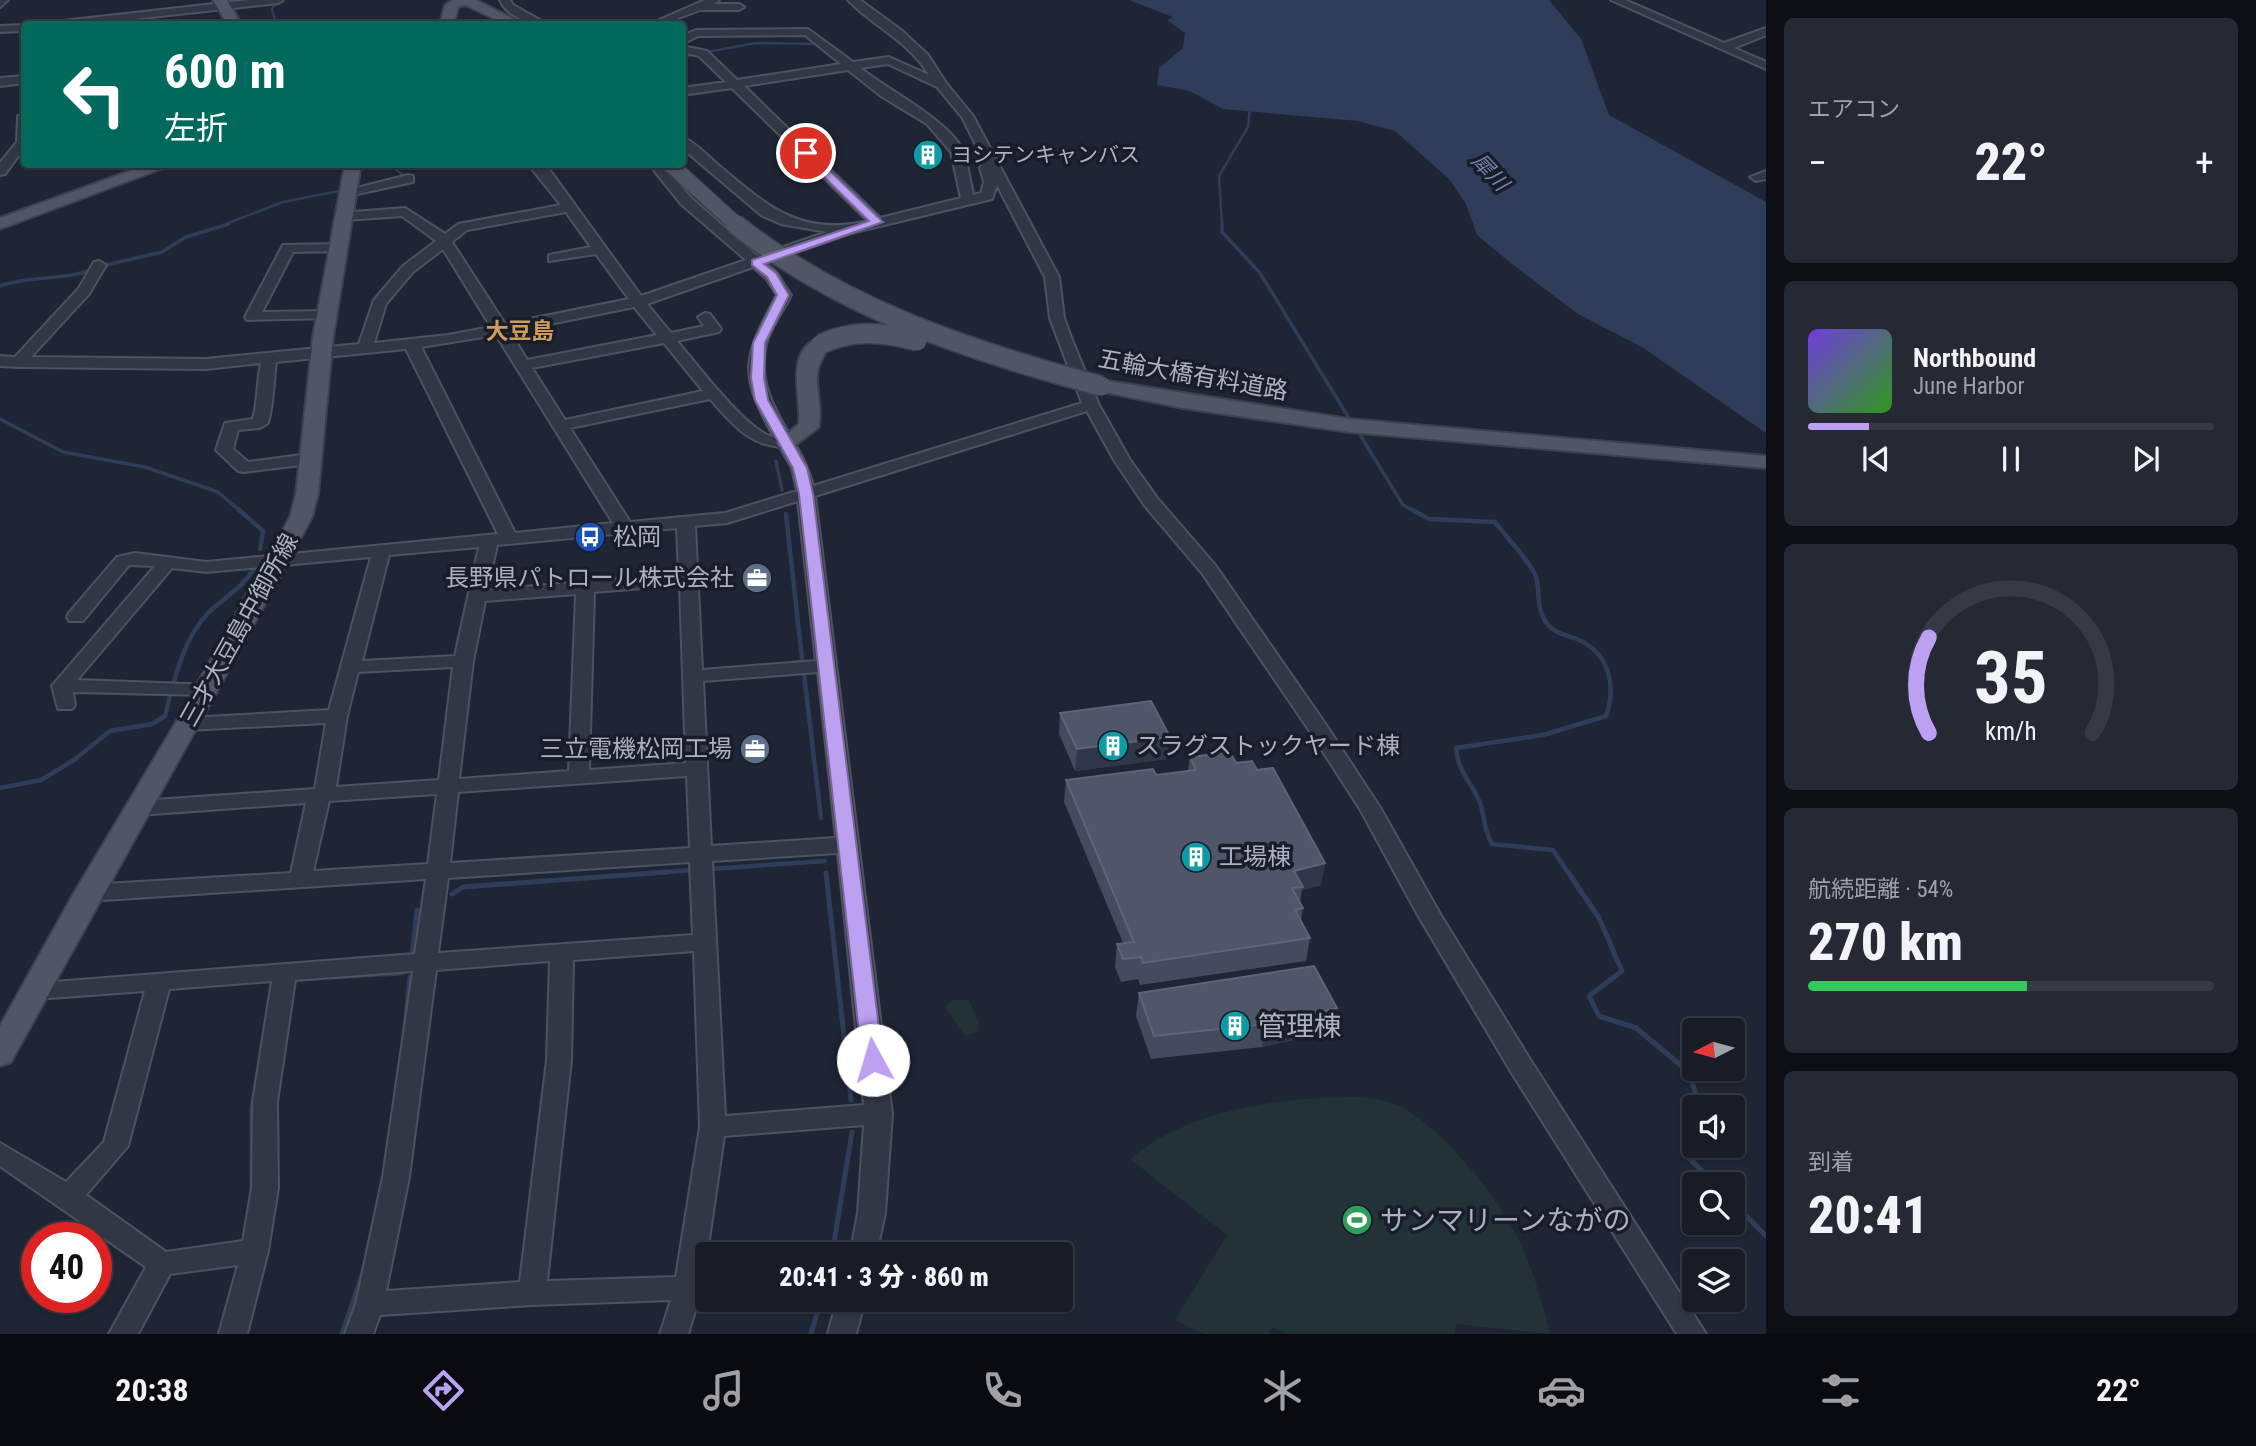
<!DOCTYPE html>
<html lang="ja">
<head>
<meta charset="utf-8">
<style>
  :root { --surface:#171c27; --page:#242933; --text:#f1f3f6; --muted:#9ea1a7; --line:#363a44; --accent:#bca0f2 }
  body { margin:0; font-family:"Roboto Condensed","Noto Sans JP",sans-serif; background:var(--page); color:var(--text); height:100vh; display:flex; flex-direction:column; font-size:26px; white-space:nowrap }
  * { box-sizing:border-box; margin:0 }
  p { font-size:23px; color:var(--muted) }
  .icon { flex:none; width:38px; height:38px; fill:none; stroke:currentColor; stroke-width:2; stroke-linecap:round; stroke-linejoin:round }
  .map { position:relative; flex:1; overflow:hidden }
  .drawer { display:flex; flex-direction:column; gap:18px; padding:18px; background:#0d0f15; width:490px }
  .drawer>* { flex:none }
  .top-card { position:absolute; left:21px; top:21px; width:665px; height:147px; border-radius:7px; box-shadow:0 2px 5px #0004,0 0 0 2px var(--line); background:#00695c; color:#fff; overflow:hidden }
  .needle { width:46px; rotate:264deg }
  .controls { position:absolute; left:1682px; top:1018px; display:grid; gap:14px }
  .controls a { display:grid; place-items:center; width:63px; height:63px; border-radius:7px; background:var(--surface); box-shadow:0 2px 5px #0004,0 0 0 2px var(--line); font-size:35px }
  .speed { position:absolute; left:21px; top:1222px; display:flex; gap:14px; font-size:35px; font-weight:700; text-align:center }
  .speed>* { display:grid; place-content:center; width:91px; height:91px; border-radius:50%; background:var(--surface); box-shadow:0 2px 5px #0004,0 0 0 2px var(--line); line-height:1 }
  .speed .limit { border:10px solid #d22; background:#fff; color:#111 }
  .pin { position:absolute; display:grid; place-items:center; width:60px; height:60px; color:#fff; margin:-30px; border:4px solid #fff; border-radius:50%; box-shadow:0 2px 7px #0007 }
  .me { position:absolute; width:77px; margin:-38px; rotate:354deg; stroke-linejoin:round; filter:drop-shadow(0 0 5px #0008) }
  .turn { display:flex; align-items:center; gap:24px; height:147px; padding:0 28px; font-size:32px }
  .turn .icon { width:91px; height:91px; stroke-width:2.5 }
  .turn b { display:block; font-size:49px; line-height:60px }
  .big { font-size:52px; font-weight:800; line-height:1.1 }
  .drawer .widget { flex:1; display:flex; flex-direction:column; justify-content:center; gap:10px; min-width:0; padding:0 24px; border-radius:10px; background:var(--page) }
  .drawer .dial { align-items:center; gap:0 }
  .dial svg { height:182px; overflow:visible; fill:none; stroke:var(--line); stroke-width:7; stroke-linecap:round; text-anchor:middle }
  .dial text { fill:var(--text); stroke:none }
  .song { display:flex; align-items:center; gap:21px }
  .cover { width:84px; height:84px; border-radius:10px; background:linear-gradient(135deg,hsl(260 70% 55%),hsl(110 70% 35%)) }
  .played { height:7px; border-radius:4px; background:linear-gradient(90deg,var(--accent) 15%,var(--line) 15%) }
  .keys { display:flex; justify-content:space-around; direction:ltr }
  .heat { display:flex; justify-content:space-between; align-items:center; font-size:38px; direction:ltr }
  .charge { height:10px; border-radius:5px; background:linear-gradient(90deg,#34c759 54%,var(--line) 0) }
  .trip { position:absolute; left:695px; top:1242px; width:378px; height:70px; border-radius:7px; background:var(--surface); box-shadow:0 2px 5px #0004,0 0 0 2px var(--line); font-weight:800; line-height:70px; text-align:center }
  .tab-bar { display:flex; height:112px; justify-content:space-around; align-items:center; background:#090b10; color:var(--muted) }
  .tab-bar .icon { width:49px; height:49px }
  .tab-bar .selected { color:var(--accent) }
  .tab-bar b { font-size:32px; color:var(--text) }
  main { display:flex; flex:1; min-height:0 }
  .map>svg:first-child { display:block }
  .green { fill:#223236 }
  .water { fill:#303d5a }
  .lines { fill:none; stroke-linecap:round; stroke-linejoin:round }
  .stream-far3 { stroke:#303d5a; stroke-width:2.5 }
  .stream-far2 { stroke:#303d5a; stroke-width:3.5 }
  .stream-far1 { stroke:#303d5a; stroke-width:4.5 }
  .stream { stroke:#303d5a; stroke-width:5 }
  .minor-casing { stroke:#4d5260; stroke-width:4 }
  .major-casing { stroke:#3c414e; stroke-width:4 }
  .minor { fill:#323745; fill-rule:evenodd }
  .major { fill:#505665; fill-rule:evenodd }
  .major-bridge-far1-casing { stroke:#3c414e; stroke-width:17; stroke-linecap:butt }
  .major-bridge-casing { stroke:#3c414e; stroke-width:22; stroke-linecap:butt }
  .major-bridge-far1 { stroke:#505665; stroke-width:15 }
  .major-bridge { stroke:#505665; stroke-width:19 }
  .wall { fill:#434b5d }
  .shaded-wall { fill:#303748 }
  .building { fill:#4e5668; stroke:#5d6476; stroke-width:2 }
  .route { fill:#bca0f2; stroke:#7a689d; stroke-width:2 }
  .labels { text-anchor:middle; stroke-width:7; stroke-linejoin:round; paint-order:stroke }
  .far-poi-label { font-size:21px; fill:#acb1c2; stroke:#181d29; text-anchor:start }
  .far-water-label { font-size:21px; font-style:italic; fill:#7485ab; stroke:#181d29 }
  .far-quarter-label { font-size:23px; font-weight:bold; fill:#d09c59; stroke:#181d29 }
  .street-label { font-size:24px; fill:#acb1c2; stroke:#181d29 }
  .poi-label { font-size:24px; fill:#acb1c2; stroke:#181d29; text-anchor:start }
  .near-poi-label { font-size:28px; fill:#acb1c2; stroke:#181d29; text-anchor:start }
</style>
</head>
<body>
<main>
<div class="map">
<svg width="1766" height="1334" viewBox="0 0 1766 1334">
  <rect width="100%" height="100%" fill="#1f2534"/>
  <!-- green -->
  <g class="green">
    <polygon points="953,1000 969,1000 979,1024 978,1032 965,1036 945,1007"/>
    <path d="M1359 1097C1375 1098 1391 1101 1405 1109 1446 1133 1500 1199 1520 1242 1534 1271 1542 1303 1550 1334L1456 1324 1455 1334H1290L1273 1328 1268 1334H1204L1175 1320 1227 1235 1130 1159C1190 1108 1282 1097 1359 1097Z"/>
  </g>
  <!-- water -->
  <polygon class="water" points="1129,0 1549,0 1581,39 1609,115 1766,202 1766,433 1642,347 1578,314 1512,264 1477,235 1466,204 1449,179 1395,131 1358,121 1223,109 1190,91 1157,85 1159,68 1183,48 1185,33 1167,20 1173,17"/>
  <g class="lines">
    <!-- stream-far3 -->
    <g class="stream-far3">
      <polyline points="276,24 272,9 278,0"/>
      <polyline points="832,45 855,63"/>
      <polyline points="707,52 756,43 820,44"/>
      <polyline points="682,57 697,54"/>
      <polyline points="861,67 878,81"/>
      <path d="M926 113C957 135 966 159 975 195"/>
      <polyline points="388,164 406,177 402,178"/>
      <polyline points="357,188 373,184"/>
      <polyline points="223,225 283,202 339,191"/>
      <polyline points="1222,225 1219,176 1248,127 1250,107"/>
    </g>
    <!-- stream-far2 -->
    <g class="stream-far2">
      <polyline points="1222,224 1222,232 1260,273 1352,423"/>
      <polyline points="102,266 162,252 186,237 229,224"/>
      <path d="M0 286C31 275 63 281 94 269"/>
      <polyline points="0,419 63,452 145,467 218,492 240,511"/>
      <polyline points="1357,430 1403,505 1414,511"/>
      <polyline points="776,461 782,490"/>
    </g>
    <!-- stream-far1 -->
    <g class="stream-far1">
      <polyline points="238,509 263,531 260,549"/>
      <path d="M1411 509 1429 519 1495 522C1507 538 1525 556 1535 574 1541 587 1535 604 1545 621 1554 634 1564 634 1577 639 1609 653 1617 685 1606 716L1543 735 1456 748C1457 771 1474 785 1481 806 1485 819 1484 831 1492 844L1553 850 1569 874"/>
      <polyline points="786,514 802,659"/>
      <polyline points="804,674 821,818"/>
      <path d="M0 788 41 780 74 760 110 731 152 724 165 716C174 681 183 638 209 612 226 596 243 588 255 567"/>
      <polyline points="709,869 825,861"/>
      <polyline points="643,874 693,870"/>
    </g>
    <!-- stream -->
    <g class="stream">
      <polyline points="1568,872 1599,918 1622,971 1589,996 1599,1016 1636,1028 1689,1072 1700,1108"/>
      <polyline points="826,873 851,1100"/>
      <polyline points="452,894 463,887 667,872"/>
      <polyline points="412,958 417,910"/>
      <polyline points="332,977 402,973 405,968"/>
      <polyline points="405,1029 410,977"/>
      <polyline points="1694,1124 1687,1130 1689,1158 1716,1185"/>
      <polyline points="252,1189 252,1110 258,1072"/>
      <polyline points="1732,1201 1766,1236"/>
      <polyline points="832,1255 852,1132"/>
      <polyline points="342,1334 364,1269"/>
      <polyline points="811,1334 821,1300"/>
    </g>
    <!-- minor casing -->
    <g class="minor-casing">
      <g id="minor">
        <polygon points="0,0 8,0 0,7"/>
        <polygon points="249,0 283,0 278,3 88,24 58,24 63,21"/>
        <path d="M500 0H510L513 5 547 24C531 25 506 16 500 0Z"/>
        <polygon points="705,0 719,0 714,4 739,4 744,7 739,10 700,10 663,24 650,24"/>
        <path d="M848 0H860L901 30 928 55 946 83 973 116 1059 277 1064 318 1072 340 1099 405 1130 460 1157 498 1215 565 1326 725 1381 809 1440 914 1531 1061 1706 1334H1677L1513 1075 1419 917 1360 809 1307 727 1202 573 1145 506 1114 460 1087 411 815 496 892 1114 885 1213 876 1255H850L858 1213 864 1125 724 1136 702 1288 688 1334H660L671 1300 532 1305 380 1315 373 1334H345L356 1304 383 1177 413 971 295 980 277 1102 278 1188 268 1251 247 1334H219L238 1265 170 1274 138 1334H109L146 1267 0 1166V1143L66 1182 104 1142 145 991 36 999 28 996 24 990 28 984 415 954 426 879 88 901 80 898 77 893 80 888 88 885 291 873 306 803 139 815 128 808 139 801 315 789 326 723 188 730 178 724 188 718 329 710 371 557 206 572 172 568 77 680 214 685 217 689 214 693 207 695 73 692 75 705 72 709H58L52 686 155 566 129 565 83 621H69L67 617 69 613 117 557 135 553 206 562 498 534 406 349 276 362C273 383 274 402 268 423L260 428 238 430 233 449 248 462 309 454 317 459 309 464 244 472 238 471 216 450 225 423 253 419C258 400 257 383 261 363L206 369 19 367 0 366V356L15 357 79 288 94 262 99 261 106 265 89 294 31 357 206 359 359 344 374 300 403 266 436 241 402 216 345 220 340 219V213L405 208 445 234 458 224 561 205 528 164H542L551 172 641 296 746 260 681 204 649 164H662L691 198 757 256 827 232 781 224 761 215 682 148V137C695 142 707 155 717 164 766 205 799 237 868 221L732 88 682 95V88L726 82 699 56 682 52V46L707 51 737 80 841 64 805 35 698 36 682 44V36L696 30 808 29 853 62 889 57 929 75C909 41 874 27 848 0ZM888 64 937 87 962 117 984 161 980 168 984 182 981 193 973 195C970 182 968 166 964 153 953 123 887 89 860 68ZM848 70 881 96 927 124 951 152 961 198 880 218 744 86ZM997 185 1045 277 1050 318 1082 403 813 486C800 434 753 403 766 344 770 328 784 310 791 295L776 272 765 263 851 233 992 199ZM566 212 591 247 549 255V261L596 254 629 299 505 324 452 242 467 230ZM443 249 491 327 448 335 374 343 386 304 413 272ZM753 267 766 278 777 295C743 358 738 373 774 437 749 434 695 362 677 341L719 332 721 329 710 314 705 313 698 317 704 326 671 333 647 304ZM634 307 657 335 527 360 510 332ZM496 335 613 523 515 533 421 347ZM664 343 703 391 565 420 532 368ZM710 399C731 422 747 444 780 447L792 468 797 491 725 513 630 522 570 428ZM798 501 816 661 702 670 695 526 727 523ZM677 528 679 574 487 590 497 545ZM479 547 455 656 362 661 389 555ZM680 585 686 763 589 770 594 592ZM576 594 569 771 459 779 473 661 485 601ZM453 667 439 780 336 787 347 716 358 672ZM818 672 836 838 711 846 703 681ZM687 776 690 848 450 863 458 792ZM437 794 428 864 313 871 329 801ZM838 853 864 1105 725 1116 712 861ZM690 862 693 935 438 953 448 878ZM694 951 700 1127 676 1277 547 1281 571 1060 573 960ZM550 961 547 1060 520 1282 386 1291 409 1177 436 970ZM272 981 253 1102 252 1188 243 1241 166 1252 86 1195 128 1146 169 989Z"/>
        <polygon points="1611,0 1625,0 1724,43 1766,28 1766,35 1734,48 1766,62 1766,69"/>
        <polygon points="24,25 24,31 0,32 0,26"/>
        <polygon points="24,76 24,83 0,86 0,78"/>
        <polygon points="18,116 24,116 24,148 5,174 0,175 0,163 17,142"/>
        <polygon points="347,164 381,164 352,171 347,170"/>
        <polygon points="1766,171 1766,179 1756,181 1750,177"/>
        <polygon points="408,175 413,176 413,182 348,196 341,192"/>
        <polygon points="339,244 346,248 344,251 293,252 262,312 327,311 332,312 332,318 247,320 245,317 283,245"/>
        <polygon points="837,1300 865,1300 856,1334 828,1334"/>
      </g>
    </g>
    <!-- major casing -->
    <g class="major-casing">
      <g id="major">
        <polygon points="213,0 227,0 241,24 227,24"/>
        <polygon points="453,0 476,0 523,24 506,24 465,5 458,7 454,24 440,24 445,5"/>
        <polygon points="149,164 174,164 0,229 0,218"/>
        <path d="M345 164H361L333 337 318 494 312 517C214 700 111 880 11 1062L0 1066V1026L74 893 175 724 290 517 296 494 313 337Z"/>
        <path d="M821 338 831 344C805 379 824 389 819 427L793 447H779L776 443 799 424C802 398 783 348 821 338Z"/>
        <polygon points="1101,380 1349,419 1766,456 1766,468 1349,432 1183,408 1094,390 1091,386 1094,382"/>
      </g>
    </g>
    <!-- minor -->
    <use href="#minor" class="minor"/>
    <!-- major -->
    <use href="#major" class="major"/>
    <!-- major-bridge-far1 casing -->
    <g class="major-bridge-far1-casing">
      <polyline id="major-bridge-far1" points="670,164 737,225"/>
    </g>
    <!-- major-bridge casing -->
    <g class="major-bridge-casing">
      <g id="major-bridge">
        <path d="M735 224C842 309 970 351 1101 386"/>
        <path d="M821 344C853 329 884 332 917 341"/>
      </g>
    </g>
    <!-- major-bridge-far1 -->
    <use href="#major-bridge-far1" class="major-bridge-far1"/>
    <!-- major-bridge -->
    <use href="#major-bridge" class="major-bridge"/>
  </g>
  <!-- wall -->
  <g class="wall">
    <polygon points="1060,713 1167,759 1075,771 1059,734"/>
    <polygon points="1190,757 1236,763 1257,770 1325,863 1321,885 1302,890 1300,902 1303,908 1301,920 1310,938 1306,961 1140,985 1138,979 1121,982 1115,967 1117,944 1123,943 1064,802 1066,780 1156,775 1188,771"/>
    <polygon points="1139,993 1333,1031 1262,1047 1151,1059 1136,1016"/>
  </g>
  <!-- shaded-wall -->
  <g class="shaded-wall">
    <polygon points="1170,737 1167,759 1075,771 1077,749"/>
    <polygon points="1325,863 1321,885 1302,890 1303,887 1294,871"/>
    <polygon points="1337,1008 1333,1031 1262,1047 1266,1024"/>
  </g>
  <!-- building -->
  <g class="building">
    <polygon points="1151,701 1170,737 1077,749 1060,713"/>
    <polygon points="1230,752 1236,763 1252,761 1257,770 1273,768 1325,863 1294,871 1303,887 1292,888 1303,908 1295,910 1310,938 1143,963 1141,957 1123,959 1117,944 1134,942 1066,780 1153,769 1156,775 1196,770 1190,757"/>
    <polygon points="1314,966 1337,1008 1266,1024 1154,1036 1139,993"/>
  </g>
  <!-- route -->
  <polygon class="route" points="802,151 809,151 883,222 764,264 776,273 789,295 765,343 764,378 768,400 807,468 813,494 883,1060 880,1066 865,1066 862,1060 799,494 793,468 755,400 751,378 753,343 777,295 767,277 752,265 752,260 869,221 802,155"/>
  <!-- icons -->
  <defs>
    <g id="building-disc" transform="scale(1.575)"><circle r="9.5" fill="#0f9aa8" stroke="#181d29"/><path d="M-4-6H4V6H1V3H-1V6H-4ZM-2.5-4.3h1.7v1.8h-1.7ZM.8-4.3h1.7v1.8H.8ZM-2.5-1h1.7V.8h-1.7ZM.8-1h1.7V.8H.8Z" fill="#fff"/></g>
    <g id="bus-disc" transform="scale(1.575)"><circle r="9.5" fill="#1a4fb4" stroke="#181d29"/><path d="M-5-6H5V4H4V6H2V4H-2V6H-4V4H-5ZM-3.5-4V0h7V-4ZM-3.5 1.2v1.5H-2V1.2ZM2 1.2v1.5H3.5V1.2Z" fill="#fff"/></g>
    <g id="office-disc" transform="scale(1.575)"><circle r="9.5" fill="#5c6f8a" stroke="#181d29"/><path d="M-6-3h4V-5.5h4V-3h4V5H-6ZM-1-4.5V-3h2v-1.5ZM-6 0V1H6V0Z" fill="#fff"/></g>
    <g id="stadium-disc" transform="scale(1.575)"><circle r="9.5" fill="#2e9e5b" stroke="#181d29"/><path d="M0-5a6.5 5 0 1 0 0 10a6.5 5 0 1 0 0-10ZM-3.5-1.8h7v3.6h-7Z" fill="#fff"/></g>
  </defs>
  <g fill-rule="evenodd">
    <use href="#building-disc" x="928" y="155"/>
    <use href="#bus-disc" x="590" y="537"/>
    <use href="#office-disc" x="757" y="578"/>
    <use href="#building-disc" x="1113" y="746"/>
    <use href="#office-disc" x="755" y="749"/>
    <use href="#building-disc" x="1196" y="857"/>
    <use href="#building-disc" x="1235" y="1026"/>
    <use href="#stadium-disc" x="1357" y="1220"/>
  </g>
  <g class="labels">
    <!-- far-poi labels -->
    <g class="far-poi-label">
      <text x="951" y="162">ヨシテンキャンバス</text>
    </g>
    <!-- far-water labels -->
    <g class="far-water-label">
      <text transform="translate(1490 172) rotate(47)" y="7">犀川</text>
    </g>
    <!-- far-quarter labels -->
    <g class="far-quarter-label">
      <text x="520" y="339">大豆島</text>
    </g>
    <!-- street labels -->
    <g class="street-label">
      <text transform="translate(1193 375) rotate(10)" y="8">五輪大橋有料道路</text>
      <text transform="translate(239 630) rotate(-61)" y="8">三才大豆島中御所線</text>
    </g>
    <!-- poi labels -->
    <g class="poi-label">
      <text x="613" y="545">松岡</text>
      <text x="734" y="586" text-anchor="end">長野県パトロール株式会社</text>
      <text x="1136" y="754">スラグストックヤード棟</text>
      <text x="732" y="757" text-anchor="end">三立電機松岡工場</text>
      <text x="1219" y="865">工場棟</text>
    </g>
    <!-- near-poi labels -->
    <g class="near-poi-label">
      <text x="1258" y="1036">管理棟</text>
      <text x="1380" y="1230">サンマリーンながの</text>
    </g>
  </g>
</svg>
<div class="controls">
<a><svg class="needle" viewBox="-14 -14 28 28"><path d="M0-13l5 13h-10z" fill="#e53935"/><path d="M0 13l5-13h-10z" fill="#9ea1a7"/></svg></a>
<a><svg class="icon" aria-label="sound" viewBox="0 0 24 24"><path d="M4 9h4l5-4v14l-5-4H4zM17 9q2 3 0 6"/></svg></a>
<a><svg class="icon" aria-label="search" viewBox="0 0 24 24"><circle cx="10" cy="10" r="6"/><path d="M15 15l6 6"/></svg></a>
<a><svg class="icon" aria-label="layers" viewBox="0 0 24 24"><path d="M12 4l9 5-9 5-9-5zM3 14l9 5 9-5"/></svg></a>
</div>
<div class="speed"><div class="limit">40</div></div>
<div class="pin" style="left:806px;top:153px;background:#d93025"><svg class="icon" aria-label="arrive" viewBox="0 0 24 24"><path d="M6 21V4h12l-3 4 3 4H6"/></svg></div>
<svg class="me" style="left:873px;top:1060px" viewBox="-20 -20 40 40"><circle r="19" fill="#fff"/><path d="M0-13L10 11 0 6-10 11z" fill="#bca0f2"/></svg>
<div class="trip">20:41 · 3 分 · 860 m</div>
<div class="top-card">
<div class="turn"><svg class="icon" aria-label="left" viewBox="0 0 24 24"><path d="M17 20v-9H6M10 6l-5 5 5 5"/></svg><div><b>600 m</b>左折</div></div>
</div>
</div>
<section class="drawer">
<div class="widget"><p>エアコン</p>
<div class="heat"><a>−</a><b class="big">22°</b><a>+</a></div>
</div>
<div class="widget">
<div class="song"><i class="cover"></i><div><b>Northbound</b><p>June Harbor</p></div></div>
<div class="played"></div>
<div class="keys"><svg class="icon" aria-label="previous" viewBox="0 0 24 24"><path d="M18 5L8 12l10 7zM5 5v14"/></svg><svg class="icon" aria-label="pause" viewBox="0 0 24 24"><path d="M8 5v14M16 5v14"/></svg><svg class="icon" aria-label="next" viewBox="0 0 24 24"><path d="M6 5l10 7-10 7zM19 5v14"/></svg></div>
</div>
<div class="widget dial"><svg viewBox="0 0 100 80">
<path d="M14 69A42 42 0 1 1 86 69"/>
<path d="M14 69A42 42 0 0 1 14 27" stroke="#bca0f2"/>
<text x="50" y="56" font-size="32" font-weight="700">35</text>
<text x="50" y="72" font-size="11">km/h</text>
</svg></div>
<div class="widget"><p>航続距離 · 54%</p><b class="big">270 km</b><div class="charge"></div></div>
<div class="widget"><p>到着</p><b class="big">20:41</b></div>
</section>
</main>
<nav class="tab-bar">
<b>20:38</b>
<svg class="icon selected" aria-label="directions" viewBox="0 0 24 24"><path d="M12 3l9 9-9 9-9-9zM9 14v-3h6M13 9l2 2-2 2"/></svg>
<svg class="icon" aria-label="music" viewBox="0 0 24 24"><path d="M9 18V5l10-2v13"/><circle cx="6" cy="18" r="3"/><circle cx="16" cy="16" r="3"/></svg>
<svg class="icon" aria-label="phone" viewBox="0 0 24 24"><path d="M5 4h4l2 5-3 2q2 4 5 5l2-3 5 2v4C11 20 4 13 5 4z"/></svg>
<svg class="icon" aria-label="climate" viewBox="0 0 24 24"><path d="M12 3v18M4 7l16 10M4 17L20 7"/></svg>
<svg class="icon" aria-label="car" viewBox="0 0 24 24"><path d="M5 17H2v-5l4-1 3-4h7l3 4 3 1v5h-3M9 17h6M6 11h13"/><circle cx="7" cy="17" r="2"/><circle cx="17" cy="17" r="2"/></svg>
<svg class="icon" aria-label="filters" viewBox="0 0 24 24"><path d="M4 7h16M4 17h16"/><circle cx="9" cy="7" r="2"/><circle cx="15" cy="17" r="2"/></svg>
<b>22°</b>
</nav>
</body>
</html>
